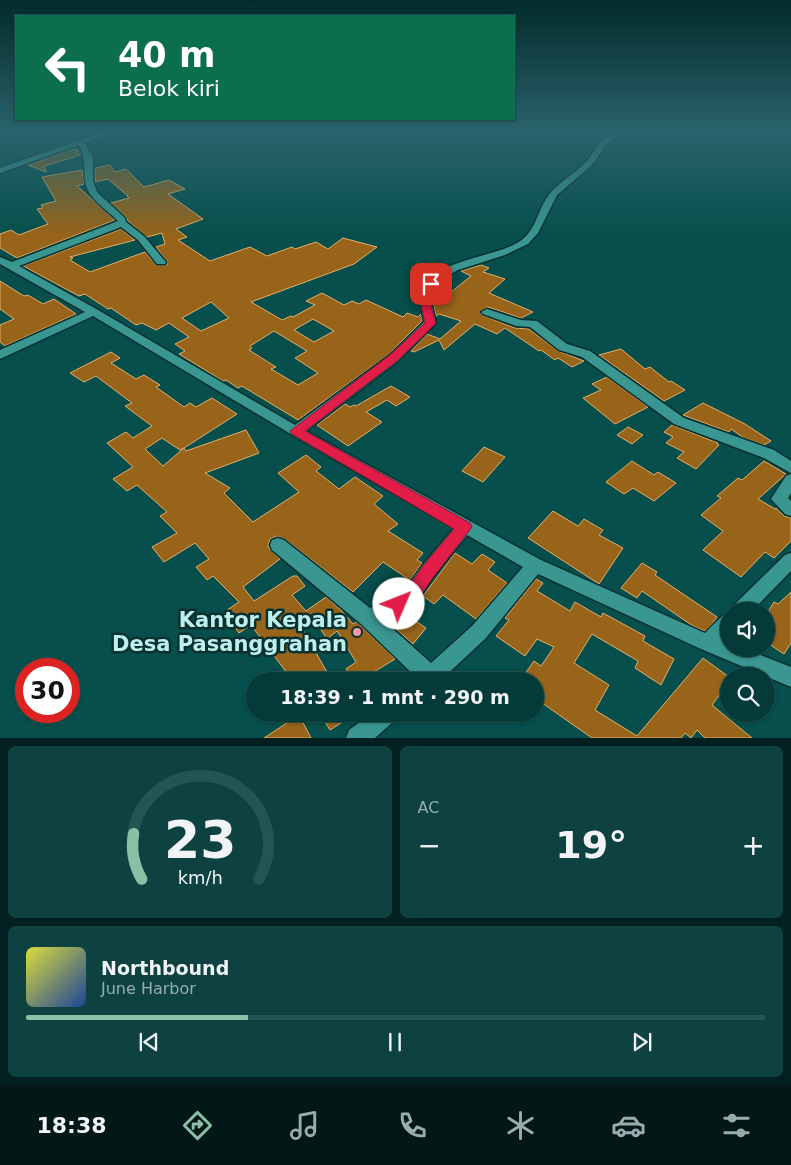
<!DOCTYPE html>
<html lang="id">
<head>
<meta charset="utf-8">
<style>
  :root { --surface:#043b39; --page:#0d4241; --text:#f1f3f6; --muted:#97adae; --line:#255553; --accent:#8abfa5 }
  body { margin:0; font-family:"DejaVu Sans",sans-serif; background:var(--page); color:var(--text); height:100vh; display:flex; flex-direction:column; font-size:19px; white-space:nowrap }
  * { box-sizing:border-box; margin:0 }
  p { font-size:16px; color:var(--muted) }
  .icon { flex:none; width:28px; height:28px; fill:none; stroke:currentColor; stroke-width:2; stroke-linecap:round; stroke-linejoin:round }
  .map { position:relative; height:738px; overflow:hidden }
  .drawer { display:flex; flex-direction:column; gap:8px; padding:8px; background:#02201f; flex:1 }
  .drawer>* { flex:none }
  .top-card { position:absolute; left:15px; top:15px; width:500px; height:105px; border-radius:0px; box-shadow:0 1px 4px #0004,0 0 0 1px var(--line); background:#0b6e4f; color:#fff; overflow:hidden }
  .tools { position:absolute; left:720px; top:602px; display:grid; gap:10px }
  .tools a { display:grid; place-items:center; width:55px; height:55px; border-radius:50%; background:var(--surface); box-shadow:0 1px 4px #0004,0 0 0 1px var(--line); font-size:25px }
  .speed { position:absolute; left:15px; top:658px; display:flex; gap:10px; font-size:25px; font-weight:700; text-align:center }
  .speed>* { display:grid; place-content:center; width:65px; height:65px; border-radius:50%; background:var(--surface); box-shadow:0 1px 4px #0004,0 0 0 1px var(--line); line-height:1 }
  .speed .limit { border:8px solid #d22; background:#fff; color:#111 }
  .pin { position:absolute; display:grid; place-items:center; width:42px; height:42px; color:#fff; margin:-21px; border-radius:10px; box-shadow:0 2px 8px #0006 }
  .me { position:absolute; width:55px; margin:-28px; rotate:46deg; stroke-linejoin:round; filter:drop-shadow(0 0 4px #0008) }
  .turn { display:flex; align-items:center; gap:18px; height:105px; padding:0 20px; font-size:22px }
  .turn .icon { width:65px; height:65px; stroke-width:2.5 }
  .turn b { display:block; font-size:35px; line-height:42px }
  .big { font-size:38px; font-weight:700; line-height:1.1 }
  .drawer .widget { flex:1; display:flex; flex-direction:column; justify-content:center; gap:8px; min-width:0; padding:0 18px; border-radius:8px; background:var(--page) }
  .drawer .dial { align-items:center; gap:0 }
  .dial svg { height:130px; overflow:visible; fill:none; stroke:var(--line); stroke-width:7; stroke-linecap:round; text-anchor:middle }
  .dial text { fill:var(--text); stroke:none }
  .song { display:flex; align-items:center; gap:15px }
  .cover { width:60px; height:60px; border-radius:8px; background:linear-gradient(135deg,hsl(60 70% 55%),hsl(220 70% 35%)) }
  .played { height:5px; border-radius:2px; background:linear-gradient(90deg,var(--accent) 30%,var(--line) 30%) }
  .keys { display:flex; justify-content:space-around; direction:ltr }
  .heat { display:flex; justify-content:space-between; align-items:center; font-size:28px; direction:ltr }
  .drawer .tiles { flex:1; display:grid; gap:8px; grid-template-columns:1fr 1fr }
  .widget:last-child { grid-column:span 2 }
  .trip { position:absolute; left:246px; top:672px; width:298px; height:50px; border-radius:25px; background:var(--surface); box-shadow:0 1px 4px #0004,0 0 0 1px var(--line); font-weight:700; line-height:50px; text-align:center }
  .tab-bar { display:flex; height:80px; justify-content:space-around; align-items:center; background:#021817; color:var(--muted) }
  .tab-bar .icon { width:35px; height:35px }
  .tab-bar .selected { color:var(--accent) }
  .tab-bar b { font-size:22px; color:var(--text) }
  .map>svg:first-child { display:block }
  .building { fill:#97641a; stroke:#e6ae6a; fill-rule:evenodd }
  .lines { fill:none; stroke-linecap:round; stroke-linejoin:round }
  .minor-casing { stroke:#0a3130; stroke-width:3 }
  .minor { fill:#3a9691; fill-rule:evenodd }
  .route { fill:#e11d48; stroke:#92132f }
  .poi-dot { fill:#f39aa7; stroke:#0a3130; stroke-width:2 }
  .labels { text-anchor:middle; stroke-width:5; stroke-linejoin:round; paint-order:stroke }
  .near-poi-label { font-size:21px; font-weight:bold; fill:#bbf0ec; stroke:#0a3130; text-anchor:end }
</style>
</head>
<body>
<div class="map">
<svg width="791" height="738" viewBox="0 0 791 738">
  <rect width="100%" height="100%" fill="#064f4c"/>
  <!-- building -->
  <g class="building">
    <polygon points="74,149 79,151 75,152 81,155 44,166 46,172 28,165"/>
    <path d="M110 165 115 172 126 169 144 187 169 180 185 189 168 194 203 219 176 229 187 237 178 240 210 261 250 247 267 256 292 247 295 249 316 242 328 249 343 238 377 247 354 264 251 302 282 320 291 316 293 317 315 305 306 301 322 293 344 305 352 301 359 304 366 300 403 317 407 313 418 317 421 314 422 321 389 354 298 420 242 386 238 388 226 380 223 381 179 354 185 351 175 344 189 337 169 323 156 330 142 323 136 325 111 308 108 309 85 294 79 296 23 266 121 229 135 240 70 257 73 258 70 260 90 272 145 252 156 265H167V261L156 247 165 244 162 233 147 237 128 221 126 217 111 203 129 198 127 196H128L108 179 95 182V168ZM211 302 229 318 201 331 182 318ZM313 319 334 331 314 342 294 330ZM274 331 307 351 295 358 318 373 298 385 271 369 276 367 249 350 252 348 250 346Z"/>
    <polygon points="82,170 84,184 77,186 115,220 17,258 0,248 0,234 11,230 19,235 48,224 37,209 43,208 41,205 56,201 42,177"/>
    <polygon points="481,265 489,268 483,272 505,279 489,293 533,312 521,318 488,307 479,312 482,315 515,328 529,329 558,351 584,361 572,367 558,358 555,360 541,350 539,351 505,328 497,334 475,324 444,350 439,340 414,352 411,351 427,334 440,339 461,321 439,314 436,316 433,303 446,292 450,293 471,276 461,271"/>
    <polygon points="0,281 24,296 28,295 43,304 54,299 76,314 5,346 0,342 0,325 14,319 0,309"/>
    <polygon points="621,349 645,369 650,367 669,382 671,381 685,390 664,401 599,355"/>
    <path d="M111 352 120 358 111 363 136 379 144 375 160 385 156 387 184 407 190 403 196 407 212 398 237 414 184 448 186 451 246 430 259 453 205 473 230 488 224 493 253 522 299 492 278 473 306 455 321 467 316 471 339 489 355 477 383 496 374 504 398 524 388 531 423 553 417 560 422 563 407 584 403 581 407 578 383 562 353 592 285 539 277 536 270 539 268 546 271 551 280 559 243 587 254 601 293 576H297L305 586 292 595 306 611 326 597 341 610 353 624 356 622 360 625 395 659 359 681H354L346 669 356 662 337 631 327 639 316 622 303 630 332 681H272L287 673 251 625 239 633 224 612 239 602 213 576 207 580 196 567 209 559 195 543 164 562 152 547 177 533 160 516 167 512 137 485 127 491 113 479 133 467 107 443 126 432 133 438 152 426 125 406 132 403 96 376 84 382 70 373ZM162 438 180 450 184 448 163 466 145 449Z"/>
    <polygon points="607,377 648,407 615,424 583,398 601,390 592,384"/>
    <polygon points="391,386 410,397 396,406 387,400 366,412 382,422 348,446 317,425 345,404 350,407 354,405 356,406"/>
    <polygon points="703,403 745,424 771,441 764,445 744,438 731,429 729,432 683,415"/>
    <polygon points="672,425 718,443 717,444 719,445 696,469 677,458 684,452 666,443 673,437 664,432"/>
    <polygon points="628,427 643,435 632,444 617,435"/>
    <polygon points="484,447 505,457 483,482 462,471"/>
    <polygon points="632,461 654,475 658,472 676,483 654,501 633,488 624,494 606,482"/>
    <polygon points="764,461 786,474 758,499 775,509 776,508 784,516 791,518 791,541 774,558 765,552 741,577 703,550 723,531 701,515 721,498 717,496 738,478 742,480"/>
    <polygon points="553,511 578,526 584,519 603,530 599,535 623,548 599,584 528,538"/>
    <polygon points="455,553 472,564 482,554 495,562 488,570 507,583 476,619 443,595 434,604 423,596"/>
    <polygon points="642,563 657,572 655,575 717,617 712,624 705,631 693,626 642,591 637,598 621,588"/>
    <polygon points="536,579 543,583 537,591 570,611 575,602 601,617 603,613 645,636 643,641 674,659 661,685 635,668 638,661 592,634 574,663 609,685 595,710 637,736 703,658 729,677 729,682 712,705 752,738 705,738 697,730 691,738 685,733 681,738 592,738 535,698 535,681 520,681 534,661 541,666 554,647 537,639 525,656 496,636 509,620 505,618"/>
    <polygon points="791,592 791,643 784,654 766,642 766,615 774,602 778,604"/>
    <polygon points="404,613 426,628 413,644 387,621"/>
    <polygon points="320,714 355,714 330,730"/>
    <polygon points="299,715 311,738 264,738"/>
  </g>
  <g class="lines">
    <!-- minor casing -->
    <g class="minor-casing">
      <g id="minor">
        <path d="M106 131H116L85 143 93 158V181L97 192 125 218 126 222 144 236 166 262 165 264H157L138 240 121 227 19 266 98 310 295 425 390 355 424 322C423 315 420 307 421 300 423 257 497 260 523 239 535 229 538 212 546 199 556 183 574 175 587 161 594 153 597 143 606 137 612 132 619 131 627 131L607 143 592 165 557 195 538 233 528 244 505 255 458 270 445 277 437 285 431 302 436 323 398 361 306 431 541 560 705 633 722 616 729 614V635L724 640 729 642V649H745L791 667V687L701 649 538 574 486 638 440 681H416L417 678 361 624 272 550 270 545 272 540 278 538 284 540 370 608 402 594 422 566 454 528 306 443 93 316 0 359V350L85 312 0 264V257L12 262 118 221C106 209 87 198 85 181 83 164 87 162 79 145L0 173V168ZM467 535 523 567 472 626 431 663 383 620 414 606 434 576Z"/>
        <polygon points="487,309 521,320 537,321 567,344 590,351 684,418 774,450 791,461 791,473 764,458 674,424 582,357 559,350 530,327 516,326 483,314 481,312"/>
        <polygon points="791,474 791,493 788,498 791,501 791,516 785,514 771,499 786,476"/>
        <polygon points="791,553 791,571 752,611 731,611 734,605 785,555"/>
        <polygon points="371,714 397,714 394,721 375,738 346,738 349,730"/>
      </g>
    </g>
    <!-- minor -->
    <use href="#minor" class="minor"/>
  </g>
  <!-- sky -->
  <linearGradient id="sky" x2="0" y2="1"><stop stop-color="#032b2a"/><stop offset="0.56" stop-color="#2a636c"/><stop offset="1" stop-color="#2a636c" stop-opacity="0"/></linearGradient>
  <rect width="791" height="235" fill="url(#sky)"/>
  <!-- route -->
  <path class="route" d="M431 281 436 284C428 297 431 309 436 323L434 325 398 360 305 431 470 523 472 527 434 576 414 605 399 612 393 610 391 604 393 599 403 595 423 566 454 529 292 434 290 431 390 355 425 323C421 308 419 295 428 282Z"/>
  <!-- markers -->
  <circle class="poi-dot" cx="357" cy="632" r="5"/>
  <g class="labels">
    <!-- near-poi labels -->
    <g class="near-poi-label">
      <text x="347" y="627">Kantor Kepala<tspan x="347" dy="24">Desa Pasanggrahan</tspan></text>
    </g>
  </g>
</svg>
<div class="tools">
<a><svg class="icon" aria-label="sound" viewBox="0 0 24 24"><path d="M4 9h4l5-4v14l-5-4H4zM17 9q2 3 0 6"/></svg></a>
<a><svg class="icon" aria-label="search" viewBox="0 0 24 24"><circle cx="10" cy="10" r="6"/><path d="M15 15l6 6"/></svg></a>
</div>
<div class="speed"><div class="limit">30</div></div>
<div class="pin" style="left:431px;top:284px;background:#d93025"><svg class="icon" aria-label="arrive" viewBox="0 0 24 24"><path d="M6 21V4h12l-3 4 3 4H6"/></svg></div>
<svg class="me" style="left:399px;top:604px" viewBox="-20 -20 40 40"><circle r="19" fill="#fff"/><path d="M0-13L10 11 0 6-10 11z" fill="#e11d48"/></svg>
<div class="trip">18:39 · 1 mnt · 290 m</div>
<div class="top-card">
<div class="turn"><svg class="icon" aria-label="left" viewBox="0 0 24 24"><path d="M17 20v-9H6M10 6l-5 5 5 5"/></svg><div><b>40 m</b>Belok kiri</div></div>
</div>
</div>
<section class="drawer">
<div class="tiles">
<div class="widget dial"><svg viewBox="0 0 100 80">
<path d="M14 69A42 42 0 1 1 86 69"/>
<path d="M14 69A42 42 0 0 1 9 41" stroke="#8abfa5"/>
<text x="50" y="56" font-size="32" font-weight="700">23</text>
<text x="50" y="72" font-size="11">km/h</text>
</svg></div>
<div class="widget"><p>AC</p>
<div class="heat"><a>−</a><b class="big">19°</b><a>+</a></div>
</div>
<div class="widget">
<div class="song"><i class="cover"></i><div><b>Northbound</b><p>June Harbor</p></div></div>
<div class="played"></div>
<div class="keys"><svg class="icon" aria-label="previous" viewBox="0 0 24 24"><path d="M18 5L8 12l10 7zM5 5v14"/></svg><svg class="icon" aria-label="pause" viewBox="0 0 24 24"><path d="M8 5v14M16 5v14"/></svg><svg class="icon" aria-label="next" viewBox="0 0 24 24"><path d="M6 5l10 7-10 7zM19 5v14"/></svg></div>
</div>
</div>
</section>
<nav class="tab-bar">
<b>18:38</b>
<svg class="icon selected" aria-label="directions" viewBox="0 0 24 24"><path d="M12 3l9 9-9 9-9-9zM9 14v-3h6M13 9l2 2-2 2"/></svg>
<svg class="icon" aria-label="music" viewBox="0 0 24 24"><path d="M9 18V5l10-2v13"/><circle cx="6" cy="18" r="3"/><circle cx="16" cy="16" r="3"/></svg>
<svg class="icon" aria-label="phone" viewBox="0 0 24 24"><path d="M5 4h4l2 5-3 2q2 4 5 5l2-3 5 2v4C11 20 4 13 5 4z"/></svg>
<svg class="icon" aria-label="climate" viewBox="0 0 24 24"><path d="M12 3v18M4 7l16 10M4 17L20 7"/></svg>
<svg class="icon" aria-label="car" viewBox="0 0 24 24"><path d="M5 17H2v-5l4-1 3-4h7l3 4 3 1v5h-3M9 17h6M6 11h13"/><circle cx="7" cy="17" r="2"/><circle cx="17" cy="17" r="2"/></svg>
<svg class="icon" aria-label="filters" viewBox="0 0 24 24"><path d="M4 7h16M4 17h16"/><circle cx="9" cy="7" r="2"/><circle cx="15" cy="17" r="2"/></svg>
</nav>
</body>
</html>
